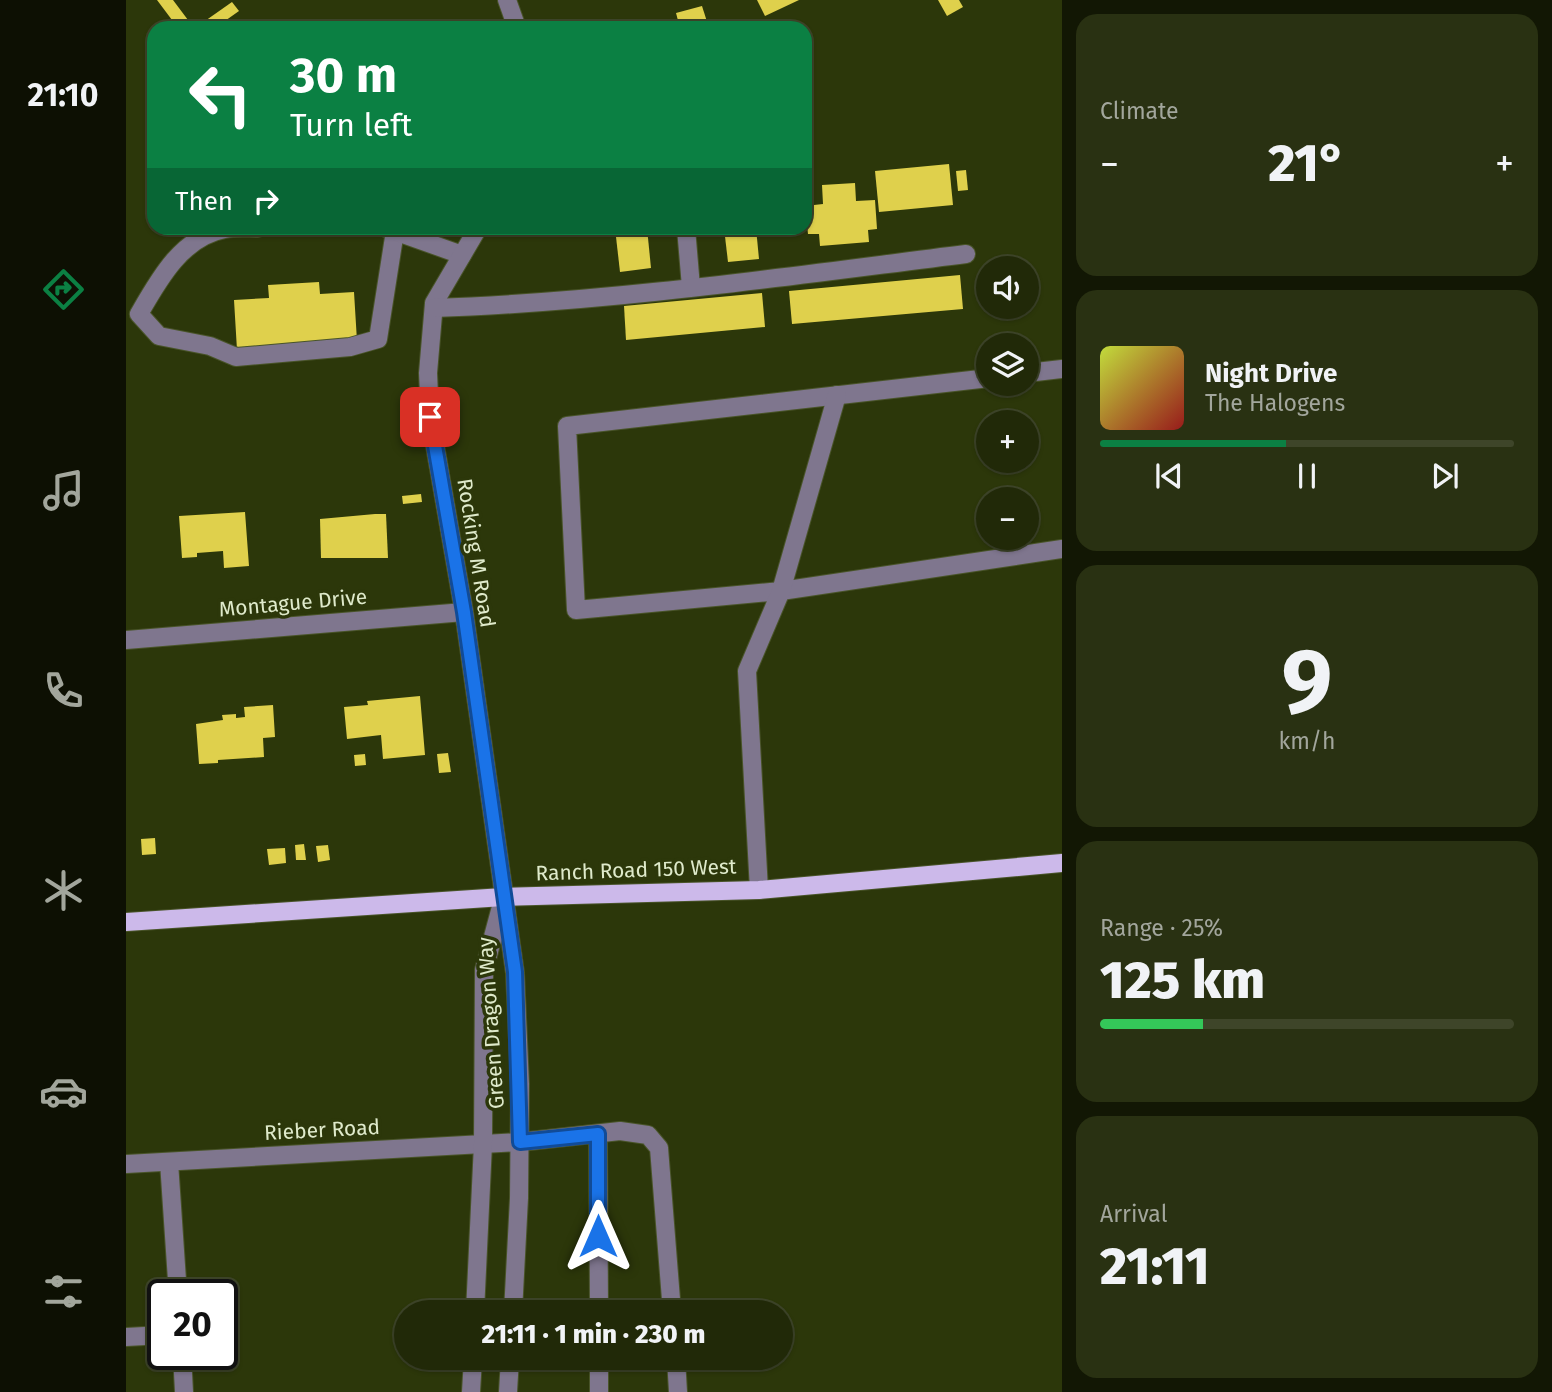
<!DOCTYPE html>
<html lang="en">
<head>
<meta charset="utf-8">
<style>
  :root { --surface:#212908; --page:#293112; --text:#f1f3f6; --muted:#a2a69c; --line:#3e4529; --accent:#0b8043 }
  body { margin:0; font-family:"Fira Sans",sans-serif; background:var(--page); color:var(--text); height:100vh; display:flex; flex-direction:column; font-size:26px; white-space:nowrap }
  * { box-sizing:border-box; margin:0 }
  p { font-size:23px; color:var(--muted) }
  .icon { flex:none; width:38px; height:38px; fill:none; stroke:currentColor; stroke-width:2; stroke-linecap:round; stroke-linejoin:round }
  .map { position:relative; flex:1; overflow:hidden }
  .drawer { display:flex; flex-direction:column; gap:14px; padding:14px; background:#121704; width:490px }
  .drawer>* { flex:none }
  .hud { position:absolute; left:21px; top:21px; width:665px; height:214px; border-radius:21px; box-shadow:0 2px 5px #0004,0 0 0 2px var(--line); background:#0b8043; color:#fff; overflow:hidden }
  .controls { position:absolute; left:850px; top:256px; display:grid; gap:14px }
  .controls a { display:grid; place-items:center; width:63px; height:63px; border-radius:50%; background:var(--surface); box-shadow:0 2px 5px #0004,0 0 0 2px var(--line); font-size:35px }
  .speed { position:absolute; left:21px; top:1279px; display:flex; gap:14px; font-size:35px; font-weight:700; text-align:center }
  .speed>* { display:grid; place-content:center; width:91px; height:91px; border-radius:50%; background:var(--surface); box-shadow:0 2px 5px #0004,0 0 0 2px var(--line); line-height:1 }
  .speed .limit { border:4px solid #111; border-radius:10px; background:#fff; color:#111 }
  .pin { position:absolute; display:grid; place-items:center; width:60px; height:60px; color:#fff; margin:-30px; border-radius:14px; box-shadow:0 4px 10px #0006 }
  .me { position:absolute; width:77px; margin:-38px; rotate:0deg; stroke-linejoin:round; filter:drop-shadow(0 0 5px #0008) }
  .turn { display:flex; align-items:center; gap:24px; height:147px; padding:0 28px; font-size:32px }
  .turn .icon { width:91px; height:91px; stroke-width:2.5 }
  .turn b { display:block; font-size:49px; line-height:60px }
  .then { display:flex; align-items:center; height:66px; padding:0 28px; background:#0003; gap:14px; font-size:26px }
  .big { font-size:52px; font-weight:800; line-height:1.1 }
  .drawer .card { flex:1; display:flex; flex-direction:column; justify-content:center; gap:10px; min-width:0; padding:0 24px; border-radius:21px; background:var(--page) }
  .drawer .dial { align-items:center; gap:0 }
  .dial b { font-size:91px; line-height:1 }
  .song { display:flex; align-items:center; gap:21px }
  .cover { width:84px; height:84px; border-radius:10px; background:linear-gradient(135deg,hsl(70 70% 55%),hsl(0 70% 35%)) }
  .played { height:7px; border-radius:4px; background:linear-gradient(90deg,var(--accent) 45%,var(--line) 45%) }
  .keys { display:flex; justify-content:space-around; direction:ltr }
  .heat { display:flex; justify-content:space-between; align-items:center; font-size:38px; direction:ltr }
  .charge { height:10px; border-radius:5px; background:linear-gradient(90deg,#34c759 25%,var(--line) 0) }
  .trip { position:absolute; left:268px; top:1300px; width:399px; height:70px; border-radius:35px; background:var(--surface); box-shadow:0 2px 5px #0004,0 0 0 2px var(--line); font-weight:800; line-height:70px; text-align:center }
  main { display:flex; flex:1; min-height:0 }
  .tabs { display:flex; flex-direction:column; width:126px; justify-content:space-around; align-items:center; background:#0d1003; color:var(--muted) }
  .tabs .icon { width:49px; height:49px }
  .tabs .active { color:var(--accent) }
  .tabs b { font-size:32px; color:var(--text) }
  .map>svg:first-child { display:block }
  .building { fill:#dfd04c }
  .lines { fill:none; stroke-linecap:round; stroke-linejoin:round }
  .minor-casing { stroke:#495429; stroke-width:20 }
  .major-casing { stroke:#495429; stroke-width:20 }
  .minor { stroke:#7f768e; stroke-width:18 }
  .major { stroke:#ccb9ea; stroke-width:18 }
  .route-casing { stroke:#114b97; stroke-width:18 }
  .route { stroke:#1a73e8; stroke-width:12 }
  .labels { text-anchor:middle; stroke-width:7; stroke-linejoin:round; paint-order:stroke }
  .street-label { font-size:21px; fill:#dfeacb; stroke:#2c370a }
</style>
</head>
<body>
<main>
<nav class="tabs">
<b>21:10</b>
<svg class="icon active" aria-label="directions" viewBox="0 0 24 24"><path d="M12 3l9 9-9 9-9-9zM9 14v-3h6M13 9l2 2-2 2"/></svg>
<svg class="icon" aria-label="music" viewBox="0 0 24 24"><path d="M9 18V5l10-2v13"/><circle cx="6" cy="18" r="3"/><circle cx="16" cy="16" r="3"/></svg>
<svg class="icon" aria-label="phone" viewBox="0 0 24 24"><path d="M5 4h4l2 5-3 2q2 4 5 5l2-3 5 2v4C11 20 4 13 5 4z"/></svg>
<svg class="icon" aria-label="climate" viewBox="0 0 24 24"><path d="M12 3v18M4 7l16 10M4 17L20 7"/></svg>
<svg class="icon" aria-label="car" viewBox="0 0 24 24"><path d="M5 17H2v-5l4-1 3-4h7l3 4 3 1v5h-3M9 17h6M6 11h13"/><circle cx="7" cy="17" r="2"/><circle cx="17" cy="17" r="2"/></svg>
<svg class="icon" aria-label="filters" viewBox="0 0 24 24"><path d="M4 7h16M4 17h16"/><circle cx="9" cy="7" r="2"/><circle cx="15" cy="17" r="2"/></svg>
</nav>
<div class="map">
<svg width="936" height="1392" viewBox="0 0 936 1392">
  <rect width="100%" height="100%" fill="#2c370a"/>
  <!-- building -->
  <g class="building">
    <polygon points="31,0 47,0 68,28 52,28"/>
    <polygon points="631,0 673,0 639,16"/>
    <polygon points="812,0 833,0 837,7 821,16"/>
    <polygon points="106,2 113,11 89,28 69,28"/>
    <polygon points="576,6 583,28 554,28 550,13"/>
    <polygon points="823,164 827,205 753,212 749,171"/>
    <polygon points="840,170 842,190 832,191 830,171"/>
    <polygon points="729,183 730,201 749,200 751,229 742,230 743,242 694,246 693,234 682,234 679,206 697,204 696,185"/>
    <polygon points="489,228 521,228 525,268 494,272"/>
    <polygon points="598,228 630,228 633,259 602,262"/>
    <polygon points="834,275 837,309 666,324 663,291"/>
    <polygon points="193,282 194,294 228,292 231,341 111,350 108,300 143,298 142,285"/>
    <polygon points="636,293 639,327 500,340 498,306"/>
    <polygon points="295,494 296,502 277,504 276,496"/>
    <polygon points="119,512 123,566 98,568 97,551 71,553 71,557 56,558 53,516"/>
    <polygon points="249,514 260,514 262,558 195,558 194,519"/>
    <polygon points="294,696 299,755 257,759 255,735 221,739 218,707 242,705 241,701"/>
    <polygon points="147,705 149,737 137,738 138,757 92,760 92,763 73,764 70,724 97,720 96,715 110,714 110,718 119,717 118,707"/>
    <polygon points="322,753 325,772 313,773 311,754"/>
    <polygon points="239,754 240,765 229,766 228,755"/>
    <polygon points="29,838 30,854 16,855 15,839"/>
    <polygon points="178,844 180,860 170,860 169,845"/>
    <polygon points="202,845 204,860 192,862 190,846"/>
    <polygon points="159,848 160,863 143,865 141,849"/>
  </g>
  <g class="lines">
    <!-- minor casing -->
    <g class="minor-casing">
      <g id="minor">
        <polyline points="381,0 391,28"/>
        <path d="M132 228C121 228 109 227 99 229 56 237 33 279 13 314L33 336 84 346 110 357 224 347 252 339 269 231"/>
        <polyline points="260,228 336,255"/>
        <polyline points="352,228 308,303 302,373 304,417 338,612 389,973 394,1084 393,1198 387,1312"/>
        <polyline points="560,228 565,287"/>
        <path d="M308 308C486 302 664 276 840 254"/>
        <polyline points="901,373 936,369"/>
        <polyline points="863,378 441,426 450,610 655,591 936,549"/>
        <polyline points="0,640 338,612"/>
        <polyline points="633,890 621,671 655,591 711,395"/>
        <polyline points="472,1134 473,1312"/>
        <polyline points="43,1162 52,1295"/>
        <polyline points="0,1164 394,1142 494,1131 522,1135 533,1148 546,1312"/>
        <polyline points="349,1312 357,1144 358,970 376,903"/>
        <polyline points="0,1337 37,1335"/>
        <polyline points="56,1354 58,1392"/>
        <polyline points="473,1358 473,1392"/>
        <polyline points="550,1358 552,1392"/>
        <polyline points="345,1392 347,1358"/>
        <polyline points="382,1392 384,1358"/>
      </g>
    </g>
    <!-- major casing -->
    <g class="major-casing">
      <polyline id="major" points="0,922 377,897 633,890 936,863"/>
    </g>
    <!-- minor -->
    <use href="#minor" class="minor"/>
    <!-- major -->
    <use href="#major" class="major"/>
  </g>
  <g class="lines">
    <!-- route casing -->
    <g class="route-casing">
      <polyline id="route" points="304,417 338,612 389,972 394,1142 472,1134 472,1236"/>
    </g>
    <!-- route -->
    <use href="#route" class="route"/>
  </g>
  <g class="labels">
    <!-- street labels -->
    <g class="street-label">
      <text transform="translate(350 553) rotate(81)" y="7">Rocking M Road</text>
      <text transform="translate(167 603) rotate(-5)" y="7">Montague Drive</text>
      <text transform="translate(510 870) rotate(-2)" y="7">Ranch Road 150 West</text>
      <text transform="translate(365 1023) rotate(-94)" y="7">Green Dragon Way</text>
      <text transform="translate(196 1130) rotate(-3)" y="7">Rieber Road</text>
    </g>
  </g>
</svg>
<div class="controls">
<a><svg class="icon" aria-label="sound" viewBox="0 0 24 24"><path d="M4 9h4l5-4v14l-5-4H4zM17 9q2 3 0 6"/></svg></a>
<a><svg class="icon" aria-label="layers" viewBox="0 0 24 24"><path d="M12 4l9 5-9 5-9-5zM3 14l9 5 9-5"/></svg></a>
<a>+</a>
<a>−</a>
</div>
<div class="speed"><div class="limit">20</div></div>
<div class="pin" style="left:304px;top:417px;background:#d93025"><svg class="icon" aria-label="arrive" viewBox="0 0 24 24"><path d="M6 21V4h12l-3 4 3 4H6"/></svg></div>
<svg class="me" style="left:472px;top:1236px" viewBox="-20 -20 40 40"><path d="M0-17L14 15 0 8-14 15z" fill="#1a73e8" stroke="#fff" stroke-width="4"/></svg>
<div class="trip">21:11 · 1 min · 230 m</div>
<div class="hud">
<div class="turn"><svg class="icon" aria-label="left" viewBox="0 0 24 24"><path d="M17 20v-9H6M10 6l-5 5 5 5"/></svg><div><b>30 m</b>Turn left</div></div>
<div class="then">Then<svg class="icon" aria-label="right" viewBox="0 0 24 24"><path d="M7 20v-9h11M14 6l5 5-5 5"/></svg></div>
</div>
</div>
<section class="drawer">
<div class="card"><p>Climate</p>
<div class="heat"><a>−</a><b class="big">21°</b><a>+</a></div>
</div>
<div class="card">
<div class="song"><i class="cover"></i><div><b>Night Drive</b><p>The Halogens</p></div></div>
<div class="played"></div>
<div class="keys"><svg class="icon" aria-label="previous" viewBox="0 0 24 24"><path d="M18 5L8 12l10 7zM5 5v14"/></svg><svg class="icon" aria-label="pause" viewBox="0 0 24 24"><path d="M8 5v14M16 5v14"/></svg><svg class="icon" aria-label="next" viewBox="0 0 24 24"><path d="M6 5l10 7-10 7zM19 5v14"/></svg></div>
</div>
<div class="card dial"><b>9</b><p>km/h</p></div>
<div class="card"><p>Range · 25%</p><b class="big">125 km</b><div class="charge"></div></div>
<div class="card"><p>Arrival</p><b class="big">21:11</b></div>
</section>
</main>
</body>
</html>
